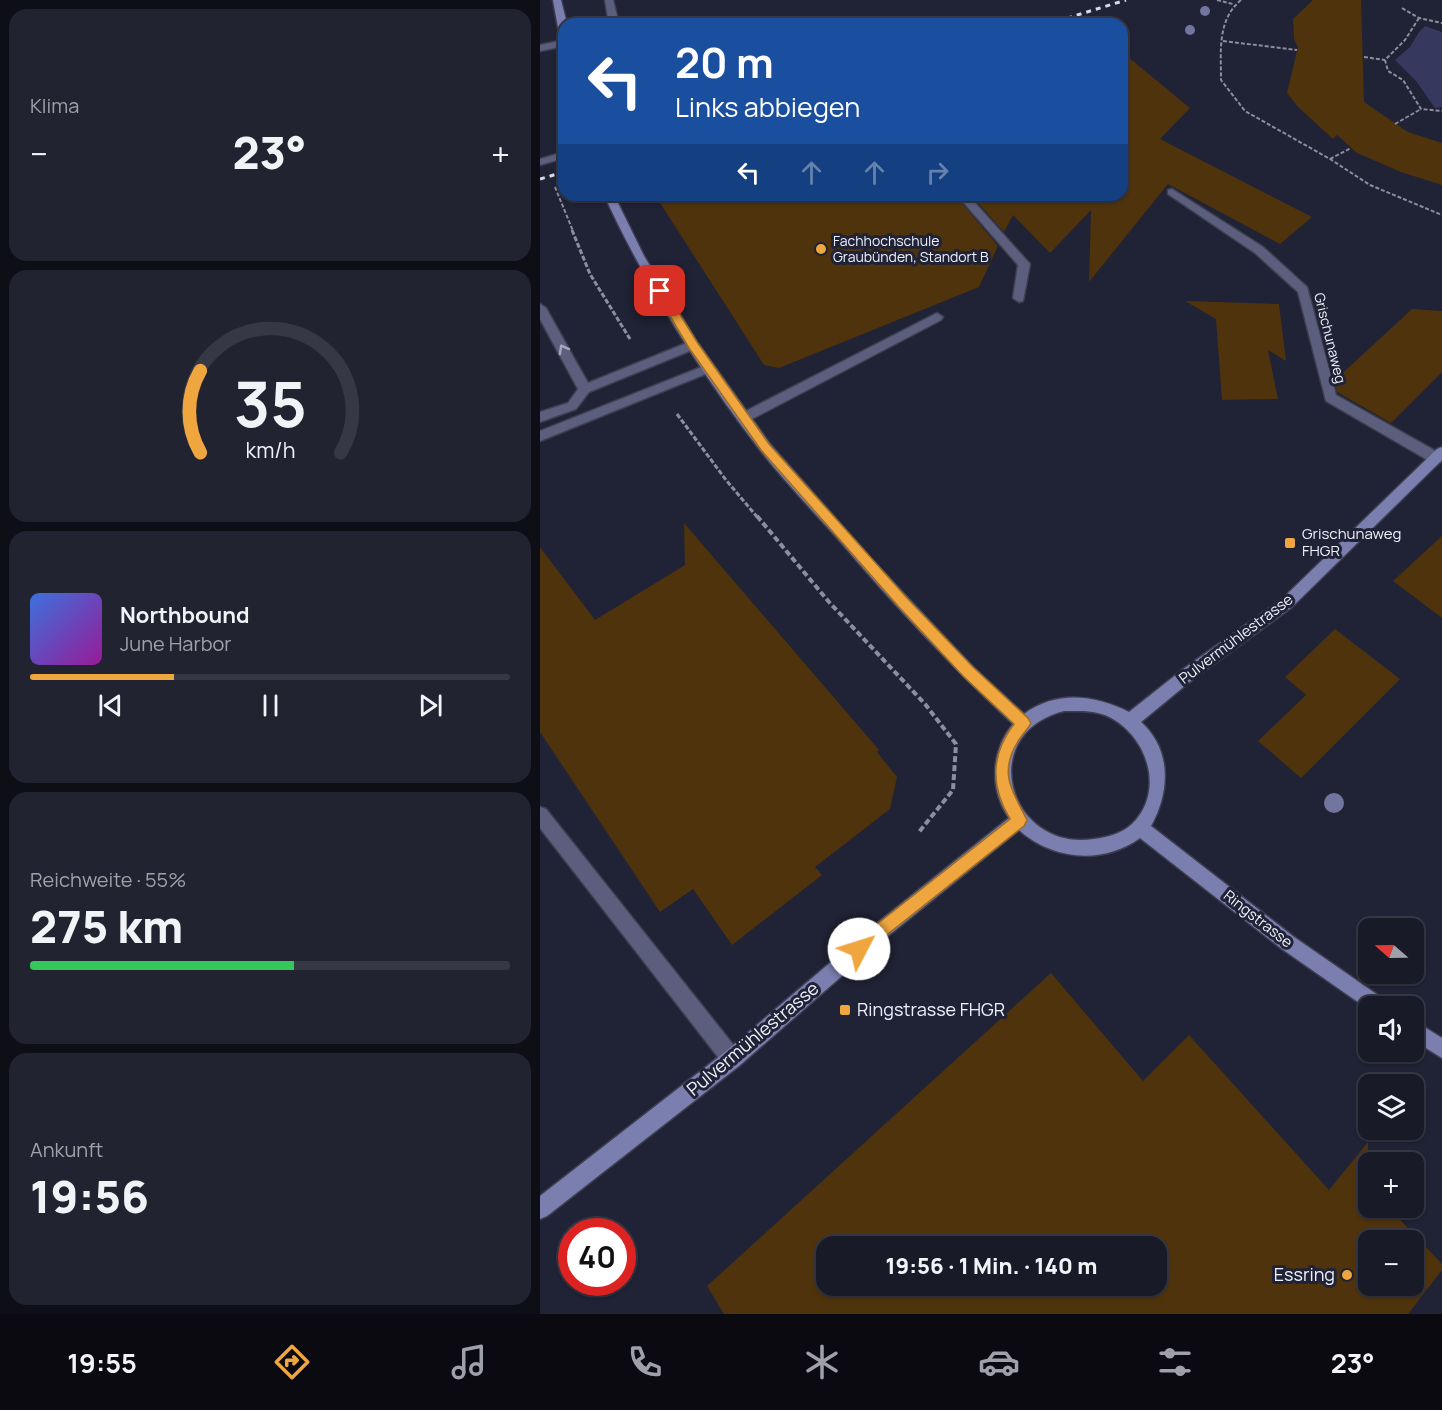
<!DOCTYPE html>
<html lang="de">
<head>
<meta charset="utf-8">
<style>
  :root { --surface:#181a28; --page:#212330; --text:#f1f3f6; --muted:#9fa1a8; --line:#363845; --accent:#f0a63e }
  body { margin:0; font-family:Manrope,sans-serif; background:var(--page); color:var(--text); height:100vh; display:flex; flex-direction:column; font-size:22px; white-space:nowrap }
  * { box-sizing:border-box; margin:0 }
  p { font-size:20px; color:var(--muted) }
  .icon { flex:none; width:33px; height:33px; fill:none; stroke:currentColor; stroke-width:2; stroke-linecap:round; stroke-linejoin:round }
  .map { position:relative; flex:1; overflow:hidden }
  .panel { display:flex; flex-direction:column; gap:9px; padding:9px; background:#0d0e16; width:540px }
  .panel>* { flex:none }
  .hud { position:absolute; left:18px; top:18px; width:570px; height:183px; border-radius:18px; box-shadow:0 2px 4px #0004,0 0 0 2px var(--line); background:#1a4fa0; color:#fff; overflow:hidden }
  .needle { width:39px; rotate:290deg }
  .tools { position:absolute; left:818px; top:918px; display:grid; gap:12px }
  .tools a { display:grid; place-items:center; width:66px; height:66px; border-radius:12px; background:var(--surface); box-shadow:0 2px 4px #0004,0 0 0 2px var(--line); font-size:30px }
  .speed { position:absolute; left:18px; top:1218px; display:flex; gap:12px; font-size:30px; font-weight:700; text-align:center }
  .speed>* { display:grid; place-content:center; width:78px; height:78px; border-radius:50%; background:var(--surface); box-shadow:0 2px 4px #0004,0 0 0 2px var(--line); line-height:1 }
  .speed .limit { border:9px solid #d22; background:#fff; color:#111 }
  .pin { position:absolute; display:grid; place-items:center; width:51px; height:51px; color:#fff; margin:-26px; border-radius:12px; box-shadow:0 3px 9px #0006 }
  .me { position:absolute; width:66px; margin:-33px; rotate:50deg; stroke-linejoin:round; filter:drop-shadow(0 0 4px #0008) }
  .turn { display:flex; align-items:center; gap:21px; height:126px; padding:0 18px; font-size:27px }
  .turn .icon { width:78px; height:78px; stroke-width:2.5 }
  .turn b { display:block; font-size:42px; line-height:51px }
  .lanes { display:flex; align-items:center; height:57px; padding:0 18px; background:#0003; justify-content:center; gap:30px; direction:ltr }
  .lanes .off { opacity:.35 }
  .big { font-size:45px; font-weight:800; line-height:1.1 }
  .panel .tile { flex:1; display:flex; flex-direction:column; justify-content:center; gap:9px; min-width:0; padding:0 21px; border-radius:18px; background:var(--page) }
  .panel .dial { align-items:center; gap:0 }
  .dial svg { height:156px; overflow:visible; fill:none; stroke:var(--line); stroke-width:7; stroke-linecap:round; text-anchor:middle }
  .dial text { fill:var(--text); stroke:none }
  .song { display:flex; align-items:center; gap:18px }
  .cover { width:72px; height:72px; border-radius:9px; background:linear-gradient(135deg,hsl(220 70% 55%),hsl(300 70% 35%)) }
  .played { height:6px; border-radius:3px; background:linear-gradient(90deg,var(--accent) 30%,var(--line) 30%) }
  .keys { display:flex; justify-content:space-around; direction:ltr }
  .heat { display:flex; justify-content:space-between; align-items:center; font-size:33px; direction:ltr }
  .charge { height:9px; border-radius:4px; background:linear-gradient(90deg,#34c759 55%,var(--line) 0) }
  .trip { position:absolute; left:276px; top:1236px; width:351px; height:60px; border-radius:18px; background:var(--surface); box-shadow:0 2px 4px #0004,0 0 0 2px var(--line); font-weight:800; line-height:60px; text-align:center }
  .tab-bar { display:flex; height:96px; justify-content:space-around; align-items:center; background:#0a0a10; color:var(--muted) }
  .tab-bar .icon { width:42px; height:42px }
  .tab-bar .current { color:var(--accent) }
  .tab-bar b { font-size:27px; color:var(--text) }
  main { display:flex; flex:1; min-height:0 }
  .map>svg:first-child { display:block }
  .green { fill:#36385e }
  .building { fill:#4e330d; fill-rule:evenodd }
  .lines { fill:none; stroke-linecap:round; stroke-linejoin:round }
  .lane-casing { stroke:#3d3f51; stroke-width:3 }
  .secondary-casing { stroke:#3d3f51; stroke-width:3 }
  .path-far2 { stroke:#8c8e9d; stroke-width:2; stroke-dasharray:4 2; stroke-linecap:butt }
  .path-far1 { stroke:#8c8e9d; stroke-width:3; stroke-dasharray:5 2; stroke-linecap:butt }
  .path { stroke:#8c8e9d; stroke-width:4; stroke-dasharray:6 3; stroke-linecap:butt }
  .lane { fill:#5b5f7d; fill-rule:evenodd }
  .secondary { fill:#7b7fb0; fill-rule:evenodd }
  .rail { stroke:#d7d9e6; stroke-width:3; stroke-dasharray:5 5; stroke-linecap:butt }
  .tree { fill:#72769f }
  .oneway { stroke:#a4a8bc }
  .route { fill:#f0a63e; stroke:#9c6c28; stroke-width:1.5 }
  .poi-dot { fill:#f0a63e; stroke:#202235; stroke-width:2 }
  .labels { text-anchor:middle; stroke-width:6; stroke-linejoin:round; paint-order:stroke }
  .far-poi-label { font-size:14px; fill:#eef0fc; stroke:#202235; text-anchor:start }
  .far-street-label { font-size:14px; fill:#eef0fc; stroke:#202235 }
  .poi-label { font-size:15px; fill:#eef0fc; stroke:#202235; text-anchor:start }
  .street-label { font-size:15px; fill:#eef0fc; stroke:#202235 }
  .near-poi-label { font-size:18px; fill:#eef0fc; stroke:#202235; text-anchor:start }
  .near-street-label { font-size:18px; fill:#eef0fc; stroke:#202235 }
</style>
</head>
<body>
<main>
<section class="panel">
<div class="tile"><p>Klima</p>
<div class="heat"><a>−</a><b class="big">23°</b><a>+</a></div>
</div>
<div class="tile dial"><svg viewBox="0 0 100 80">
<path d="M14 69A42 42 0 1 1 86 69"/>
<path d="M14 69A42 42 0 0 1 14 27" stroke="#f0a63e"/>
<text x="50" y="56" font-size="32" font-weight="700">35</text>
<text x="50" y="72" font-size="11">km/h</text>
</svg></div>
<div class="tile">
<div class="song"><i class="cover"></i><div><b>Northbound</b><p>June Harbor</p></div></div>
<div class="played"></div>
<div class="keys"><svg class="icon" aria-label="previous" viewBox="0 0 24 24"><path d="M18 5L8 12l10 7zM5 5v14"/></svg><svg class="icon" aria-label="pause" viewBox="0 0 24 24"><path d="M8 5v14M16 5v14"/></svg><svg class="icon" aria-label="next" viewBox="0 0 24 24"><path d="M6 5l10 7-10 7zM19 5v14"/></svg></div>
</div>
<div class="tile"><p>Reichweite · 55%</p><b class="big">275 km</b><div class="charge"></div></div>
<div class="tile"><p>Ankunft</p><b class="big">19:56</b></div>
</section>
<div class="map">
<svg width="902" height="1314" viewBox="0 0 902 1314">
  <rect width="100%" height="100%" fill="#202235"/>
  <!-- green -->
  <polygon class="green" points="885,26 902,32 902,107 895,108 876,81 855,60 870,47 879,32"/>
  <!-- building -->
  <g class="building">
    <polygon points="773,0 821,0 824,102 868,132 902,143 902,185 861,172 817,153 797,135 793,139 758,107 747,93 758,47 754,39 753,19"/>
    <polygon points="582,52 650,108 620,139 772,217 740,244 628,184 549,282 551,210 510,253 473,215 464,232 431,195 582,195"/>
    <polygon points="115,195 415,195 458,246 439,287 239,368 224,365"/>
    <polygon points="645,301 739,304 746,361 728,350 738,399 682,400 676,319"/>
    <polygon points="872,309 902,311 902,372 851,423 797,392 794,381"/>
    <polygon points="144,523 339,750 337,752 357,777 350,809 275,867 282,875 192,945 153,889 120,912 0,732 0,547 55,620 145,565"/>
    <polygon points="902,536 902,618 853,581"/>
    <polygon points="795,629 860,679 761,778 718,741 766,695 745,677"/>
    <path d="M511 973 603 1081 649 1035 789 1190 828 1142V1208H849L902 1264V1270L868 1314H184L167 1286ZM828 1240H873V1286H828ZM286 1246H616V1286H286Z"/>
  </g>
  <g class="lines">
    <!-- lane casing -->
    <g class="lane-casing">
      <g id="lane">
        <polygon points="65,0 73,0 79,24 69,24"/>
        <polygon points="24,40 24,46 0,51 0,45"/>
        <polygon points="24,152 24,158 0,165 0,159"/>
        <polygon points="632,189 723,247 767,287 796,395 901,454 901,462 891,462 786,401 758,292 715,253 628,194 628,190"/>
        <polygon points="417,195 428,195 490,264 483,301 479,302 473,298 478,265"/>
        <polygon points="0,304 6,308 48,383 149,342 153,341 159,345 157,348 49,392 36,409 0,422 0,412 28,403 38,389 0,319"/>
        <polygon points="397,313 403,317 401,320 208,421 198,421 197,418 198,415"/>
        <polygon points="169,364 175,368 173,371 0,441 0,431"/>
        <polygon points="0,807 6,809 199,1052 201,1059 199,1066 192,1068 185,1066 0,828"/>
      </g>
    </g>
    <!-- secondary casing -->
    <g class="secondary-casing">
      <g id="secondary">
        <polygon points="13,0 21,0 27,24 24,24 24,36 19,33"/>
        <path d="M64 195H74L104 256 157 342 230 444 335 563 433 667 484 714C517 690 555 695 589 712L642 670 742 599 897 449 902 447V460L752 607 652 680 601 722C632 750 630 792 611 826L754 937 845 1000 848 1006H828V1009L742 949 600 838C563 865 512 860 479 830L343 940 199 1066 7 1216 0 1219V1196L185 1052 331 928 469 818C449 789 451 751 473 724 411 666 353 604 298 539 272 510 244 481 220 450 159 371 106 285 64 195ZM524 711C537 711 552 710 565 715 606 732 627 790 592 824 581 834 568 837 554 839 469 852 434 734 524 711Z"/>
        <polygon points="873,1020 902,1038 902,1058 873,1040"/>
      </g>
    </g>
    <!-- path-far2 -->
    <g class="path-far2">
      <polyline points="677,0 693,4"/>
      <path d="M701 0C677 20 681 51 681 80L705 111 790 159 830 185 902 215"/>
      <polyline points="862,8 879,18 902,23"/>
      <polyline points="879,18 865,40 845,60 848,71 863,80 881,109 902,111"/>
      <polyline points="683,41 757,50"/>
      <polyline points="824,57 845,60"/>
      <polyline points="855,124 881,109"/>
      <polyline points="790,159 811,148"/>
      <polyline points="15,187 33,231"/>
    </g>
    <!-- path-far1 -->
    <g class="path-far1">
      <polyline points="32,230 50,274 90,339"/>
      <polyline points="137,414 186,480 218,518"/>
    </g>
    <!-- path -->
    <polyline class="path" points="217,516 289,602 385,704 416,744 413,790 379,832"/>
    <!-- lane -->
    <use href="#lane" class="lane"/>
    <!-- secondary -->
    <use href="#secondary" class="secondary"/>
    <!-- rail -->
    <g class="rail">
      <polyline points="508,24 586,0"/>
      <polyline points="0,179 24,172"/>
    </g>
  </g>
  <!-- trees -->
  <g class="tree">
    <circle cx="665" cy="11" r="5"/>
    <circle cx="650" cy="30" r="5"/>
    <circle cx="794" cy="803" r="10"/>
  </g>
  <!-- one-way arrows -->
  <defs><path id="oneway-chevron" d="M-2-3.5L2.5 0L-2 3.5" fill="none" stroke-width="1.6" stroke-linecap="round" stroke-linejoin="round" transform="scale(1.5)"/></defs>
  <use class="oneway" href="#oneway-chevron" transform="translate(23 349) rotate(-119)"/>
  <!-- route -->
  <path class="route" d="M120 288 124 289 157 342 229 444 367 598 433 667 488 718 491 723C487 730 481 736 477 743 458 775 474 793 487 820L484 826 319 957 313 955 311 949 313 943 470 819C450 786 451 754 474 724L423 676 358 606 221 450 149 348 115 291Z"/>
  <!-- markers -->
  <g class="poi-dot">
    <circle cx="281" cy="249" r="6"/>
    <rect x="744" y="537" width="12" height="12" rx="3"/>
    <rect x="299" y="1004" width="12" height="12" rx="3"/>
    <circle cx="807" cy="1275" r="6"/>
  </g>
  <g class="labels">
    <!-- far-poi labels -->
    <g class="far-poi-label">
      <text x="293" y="246">Fachhochschule<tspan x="293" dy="16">Graubünden, Standort B</tspan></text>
    </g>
    <!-- far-street labels -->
    <g class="far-street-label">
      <text transform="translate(790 338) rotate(76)" y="5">Grischunaweg</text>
    </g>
    <!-- poi labels -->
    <g class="poi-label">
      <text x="762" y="539">Grischunaweg<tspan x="762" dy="17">FHGR</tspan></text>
    </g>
    <!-- street labels -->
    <g class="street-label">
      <text transform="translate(696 639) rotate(-37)" y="5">Pulvermühlestrasse</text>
      <text transform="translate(718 919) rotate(38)" y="5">Ringstrasse</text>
    </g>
    <!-- near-poi labels -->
    <g class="near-poi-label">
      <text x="317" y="1016">Ringstrasse FHGR</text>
      <text x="795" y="1281" text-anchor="end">Essring</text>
    </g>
    <!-- near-street labels -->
    <g class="near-street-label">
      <text transform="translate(213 1039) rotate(-40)" y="6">Pulvermühlestrasse</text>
    </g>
  </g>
</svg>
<div class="tools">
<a><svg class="needle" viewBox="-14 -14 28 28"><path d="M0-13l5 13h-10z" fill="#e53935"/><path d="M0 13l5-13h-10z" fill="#9fa1a8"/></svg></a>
<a><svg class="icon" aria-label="sound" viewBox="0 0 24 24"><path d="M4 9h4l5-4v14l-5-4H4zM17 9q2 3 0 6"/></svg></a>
<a><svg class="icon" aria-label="layers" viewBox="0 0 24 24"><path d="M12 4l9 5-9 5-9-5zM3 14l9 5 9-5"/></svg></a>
<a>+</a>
<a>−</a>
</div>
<div class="speed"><div class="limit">40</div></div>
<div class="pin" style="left:120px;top:291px;background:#d93025"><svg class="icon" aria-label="arrive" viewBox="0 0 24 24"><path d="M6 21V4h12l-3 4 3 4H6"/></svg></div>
<svg class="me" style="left:319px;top:949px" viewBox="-20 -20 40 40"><circle r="19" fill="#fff"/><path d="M0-13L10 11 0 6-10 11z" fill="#f0a63e"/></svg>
<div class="trip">19:56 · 1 Min. · 140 m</div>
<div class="hud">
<div class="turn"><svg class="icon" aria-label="left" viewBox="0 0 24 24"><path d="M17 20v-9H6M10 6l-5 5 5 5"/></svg><div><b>20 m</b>Links abbiegen</div></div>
<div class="lanes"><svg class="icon" aria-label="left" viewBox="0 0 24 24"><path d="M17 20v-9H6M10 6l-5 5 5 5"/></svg><svg class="icon off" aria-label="ahead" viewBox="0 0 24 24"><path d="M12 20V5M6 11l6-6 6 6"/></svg><svg class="icon off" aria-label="ahead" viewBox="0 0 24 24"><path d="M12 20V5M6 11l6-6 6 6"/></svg><svg class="icon off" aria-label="right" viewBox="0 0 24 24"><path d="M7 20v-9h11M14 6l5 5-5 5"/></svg></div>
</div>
</div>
</main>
<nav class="tab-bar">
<b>19:55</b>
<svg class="icon current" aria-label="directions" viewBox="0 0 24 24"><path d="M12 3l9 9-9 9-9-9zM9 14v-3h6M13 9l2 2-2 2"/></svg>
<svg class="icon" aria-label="music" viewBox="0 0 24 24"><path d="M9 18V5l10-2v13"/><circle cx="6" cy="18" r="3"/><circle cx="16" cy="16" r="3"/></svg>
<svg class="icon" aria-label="phone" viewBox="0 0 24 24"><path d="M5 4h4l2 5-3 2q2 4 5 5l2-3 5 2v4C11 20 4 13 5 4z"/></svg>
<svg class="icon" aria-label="climate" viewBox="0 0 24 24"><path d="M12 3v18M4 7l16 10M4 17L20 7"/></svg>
<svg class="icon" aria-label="car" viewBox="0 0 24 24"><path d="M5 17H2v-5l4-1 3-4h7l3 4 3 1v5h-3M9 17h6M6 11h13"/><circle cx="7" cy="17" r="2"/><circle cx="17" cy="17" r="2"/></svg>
<svg class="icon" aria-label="filters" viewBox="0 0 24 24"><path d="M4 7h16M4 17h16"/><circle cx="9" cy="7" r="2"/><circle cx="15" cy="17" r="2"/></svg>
<b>23°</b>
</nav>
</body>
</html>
